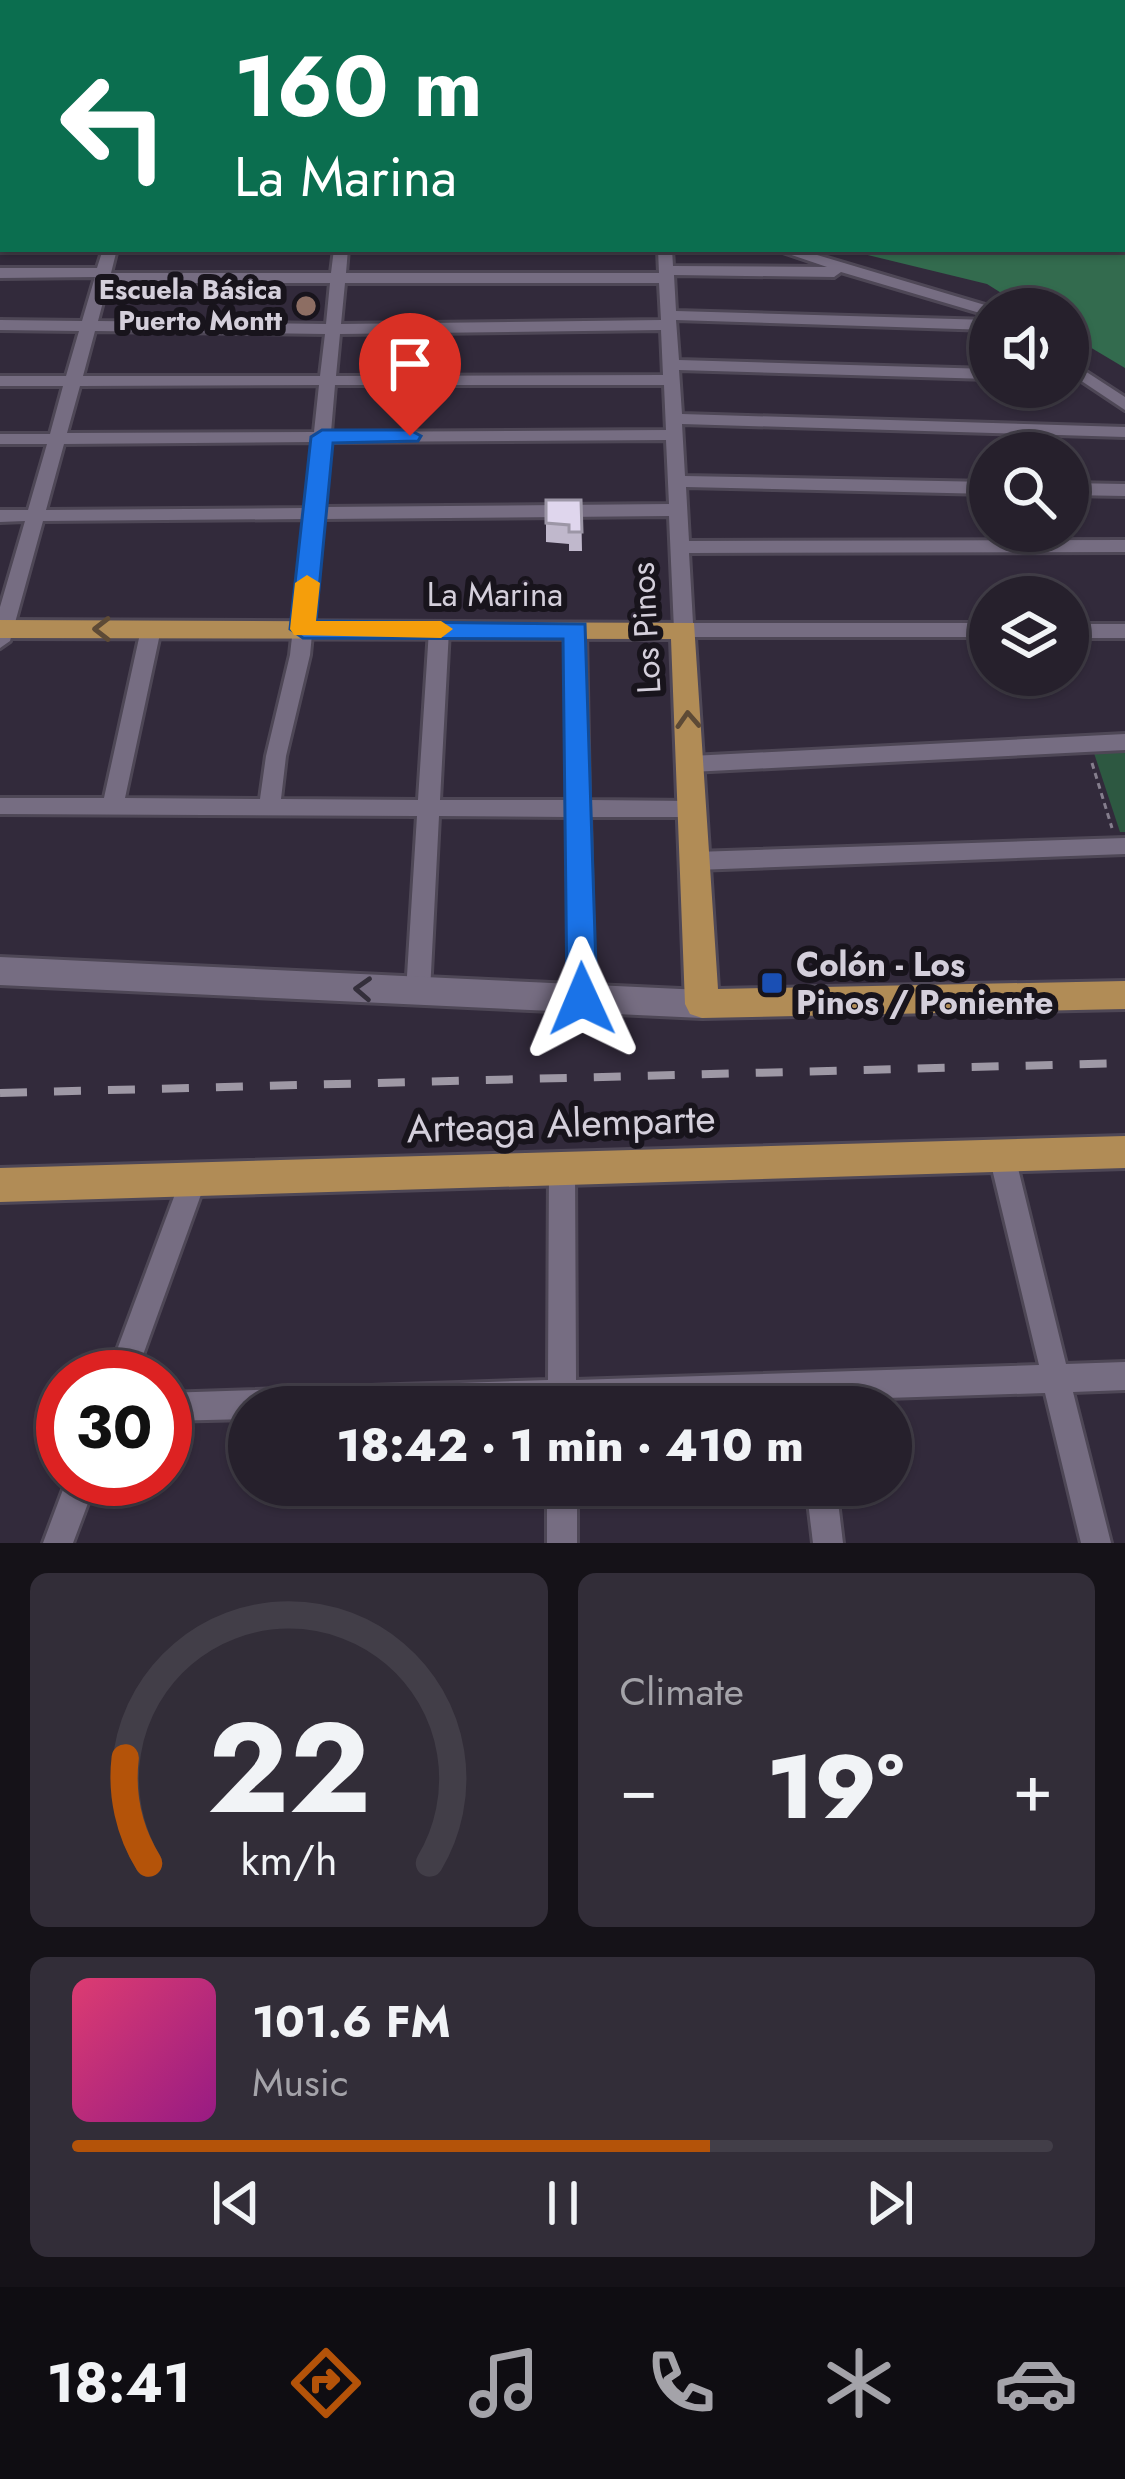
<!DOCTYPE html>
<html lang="en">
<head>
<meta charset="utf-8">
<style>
  :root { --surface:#26202c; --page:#322d38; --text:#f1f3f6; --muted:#a4a3a9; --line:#423e48; --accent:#b45309 }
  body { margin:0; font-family:Jost,sans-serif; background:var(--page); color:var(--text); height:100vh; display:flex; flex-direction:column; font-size:45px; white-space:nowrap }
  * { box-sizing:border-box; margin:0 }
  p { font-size:39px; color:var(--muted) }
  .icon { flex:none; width:66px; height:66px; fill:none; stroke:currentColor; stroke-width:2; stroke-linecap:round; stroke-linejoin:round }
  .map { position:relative; height:1543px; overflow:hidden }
  .details { display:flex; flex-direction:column; gap:30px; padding:30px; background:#151218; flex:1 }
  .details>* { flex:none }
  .hud { position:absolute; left:0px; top:0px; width:1125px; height:252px; box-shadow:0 3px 9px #0004,0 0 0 3px var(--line); background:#0b6e4f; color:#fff; overflow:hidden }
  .tools { position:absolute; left:969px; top:288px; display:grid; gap:24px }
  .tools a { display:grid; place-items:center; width:120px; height:120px; border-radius:50%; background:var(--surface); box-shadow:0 3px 9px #0004,0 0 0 3px var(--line); font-size:60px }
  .speed { position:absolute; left:36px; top:1350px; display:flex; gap:24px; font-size:60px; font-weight:700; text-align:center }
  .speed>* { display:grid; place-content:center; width:156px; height:156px; border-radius:50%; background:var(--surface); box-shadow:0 3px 9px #0004,0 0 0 3px var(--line); line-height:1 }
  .speed .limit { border:18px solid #d22; background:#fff; color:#111 }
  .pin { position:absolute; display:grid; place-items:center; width:102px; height:102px; color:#fff; margin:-123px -51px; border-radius:50% 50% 50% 0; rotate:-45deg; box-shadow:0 0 12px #0007 }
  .pin .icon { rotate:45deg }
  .me { position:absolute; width:132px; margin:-66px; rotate:359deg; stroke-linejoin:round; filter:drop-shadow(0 0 9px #0008) }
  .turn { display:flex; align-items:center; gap:42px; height:252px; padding:0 36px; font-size:54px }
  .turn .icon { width:156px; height:156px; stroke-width:2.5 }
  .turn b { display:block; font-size:84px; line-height:102px }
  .big { font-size:90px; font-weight:800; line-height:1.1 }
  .details .widget { flex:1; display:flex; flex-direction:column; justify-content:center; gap:18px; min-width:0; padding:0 42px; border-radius:18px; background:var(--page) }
  .details .dial { align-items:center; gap:0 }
  .dial svg { height:312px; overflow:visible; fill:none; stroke:var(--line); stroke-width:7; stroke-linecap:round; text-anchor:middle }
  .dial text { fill:var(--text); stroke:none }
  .song { display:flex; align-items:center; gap:36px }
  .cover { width:144px; height:144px; border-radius:18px; background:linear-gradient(135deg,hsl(340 70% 55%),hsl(310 70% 35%)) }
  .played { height:12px; border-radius:6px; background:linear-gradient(90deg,var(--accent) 65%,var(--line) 65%) }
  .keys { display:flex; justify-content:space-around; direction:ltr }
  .heat { display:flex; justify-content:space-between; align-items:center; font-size:66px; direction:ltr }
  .details .tiles { flex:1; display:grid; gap:30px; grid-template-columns:1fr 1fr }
  .widget:last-child { grid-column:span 2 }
  .trip { position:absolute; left:228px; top:1386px; width:684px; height:120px; border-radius:60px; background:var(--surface); box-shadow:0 3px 9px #0004,0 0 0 3px var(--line); font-weight:800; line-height:120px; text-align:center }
  .tabs { display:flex; height:192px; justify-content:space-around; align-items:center; background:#0f0d12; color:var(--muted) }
  .tabs .icon { width:84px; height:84px }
  .tabs .selected { color:var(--accent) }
  .tabs b { font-size:54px; color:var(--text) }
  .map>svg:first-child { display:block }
  .green { fill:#2d5841 }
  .forest { fill:#336b4e }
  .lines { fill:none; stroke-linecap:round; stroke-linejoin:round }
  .street-casing { stroke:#4e4756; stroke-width:6 }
  .secondary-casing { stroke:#4e4756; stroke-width:6 }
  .primary-casing { stroke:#4e4756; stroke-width:6 }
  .path { stroke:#857e8d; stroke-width:3; stroke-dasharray:6 4.5; stroke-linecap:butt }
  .street { fill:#766d82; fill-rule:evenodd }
  .secondary { fill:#766d82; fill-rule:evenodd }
  .primary { fill:#b18c56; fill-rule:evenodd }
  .rail { stroke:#9e98a5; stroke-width:8; stroke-dasharray:27 27; stroke-linecap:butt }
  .wall { fill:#c0b8cc }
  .building { fill:#dfd6ed; stroke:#9c96a6; stroke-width:3 }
  .oneway { stroke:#5d4a36 }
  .oneway2 { stroke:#342f3b }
  .route { fill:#1a73e8; stroke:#114b97; stroke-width:3 }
  .slow { fill:#f59e0b }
  .education-dot { fill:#8d6e63; stroke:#18141c; stroke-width:4.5 }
  .transit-dot { fill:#1a4fb4; stroke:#18141c; stroke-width:4.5 }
  .labels { text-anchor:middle; stroke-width:12; stroke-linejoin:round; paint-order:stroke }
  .far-poi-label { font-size:27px; font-weight:bold; fill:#d4cfdb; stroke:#18141c; text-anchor:end }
  .street-label { font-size:33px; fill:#d4cfdb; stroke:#18141c }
  .poi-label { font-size:33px; font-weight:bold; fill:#d4cfdb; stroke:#18141c; text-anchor:start }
  .near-street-label { font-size:39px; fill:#d4cfdb; stroke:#18141c }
</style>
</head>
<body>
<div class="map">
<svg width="1125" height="1543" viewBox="0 0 1125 1543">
  <rect width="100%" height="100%" fill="#322a3b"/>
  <!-- green -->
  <polygon class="green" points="1125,746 1125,832 1120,832 1092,747"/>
  <!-- forest -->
  <polygon class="forest" points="219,0 1125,0 1125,368 1068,334 1068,309 1027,309 987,284 843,249 1122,249 1122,3 211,3"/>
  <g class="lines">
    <!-- street casing -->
    <g class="street-casing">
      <g id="street">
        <rect x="0" y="134" width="3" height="8"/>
        <rect x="0" y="176" width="3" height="8"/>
        <rect x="0" y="220" width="3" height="8"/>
        <path d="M103 249H117L111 273H331L334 249H348L346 273H659L658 249H672L673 266 827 267 774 249H797L995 308 990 309V316L841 272 834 277 674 275 676 311 990 320V330L676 320 679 360 990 369V379L679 370 682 414 1125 427V437L682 424 685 476 990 482V494L686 487 689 541 1125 540V552L689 553 693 623H990V637H684L674 630 669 516 323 519 310 655 286 756 281 799 418 800 429 630 439 623 449 630 440 800H568L566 630 576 623 586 630 589 800 693 801 701 803 704 809 701 815 693 817H590L594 999 590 1006 582 1009 574 1006 570 999 568 817 439 816 430 992 426 999 418 1002 410 999 406 992 417 816 0 814V798H104L141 629 151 622 161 629 125 798 260 799 266 756 290 655 305 519 43 521 10 641 0 648V607L25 521 0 522V510H28L47 444H0V434H50L63 386H0V376H66L79 331 0 330V320L82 321 95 277 0 278V268H97ZM108 283H330L326 324 98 321ZM345 283H659L661 320 341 324ZM661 330 663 375 336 376 340 334ZM95 331 325 334 320 376H83ZM319 385 314 432 67 433 80 386ZM335 385H664L666 430 331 432ZM666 440 669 504 324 507 330 442ZM313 442 306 508 46 510 64 444Z"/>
        <polygon points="1068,360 1125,397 1125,410 1068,372"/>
        <polygon points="1068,483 1125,484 1125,496 1068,495"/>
        <rect x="1068" y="624" width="57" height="14"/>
        <polygon points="1125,734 1125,750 691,772 681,764 691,756"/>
        <polygon points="1125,838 1125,854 695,870 687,867 684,861 687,855 695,852"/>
        <polygon points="1002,1144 1011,1148 1015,1156 1066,1364 1125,1362 1125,1390 1073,1392 1111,1543 1081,1543 1045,1393 604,1407 249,1407 249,1419 165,1421 165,1393 548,1380 549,1168 553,1160 562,1156 571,1160 575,1168 576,1380 1039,1365 989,1156 993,1148"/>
        <polygon points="194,1166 203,1170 207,1178 135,1377 107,1377 181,1178 185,1170"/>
        <polygon points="67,1479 97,1479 73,1543 43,1543"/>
        <rect x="547" y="1485" width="30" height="58"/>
        <polygon points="806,1485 836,1485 843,1543 813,1543"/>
      </g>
    </g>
    <!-- secondary casing -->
    <g class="secondary-casing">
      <polygon id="secondary" points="0,957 702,990 714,994 719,1004 714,1014 702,1018 0,985"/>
    </g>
    <!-- primary casing -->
    <g class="primary-casing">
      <g id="primary">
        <polygon points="0,620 694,623 718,989 1125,981 1125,1009 702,1018 690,1014 685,1004 671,639 0,638"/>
        <polygon points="1125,1136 1125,1168 0,1202 0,1168"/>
      </g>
    </g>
    <!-- path -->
    <g class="path">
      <polyline points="1120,249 1125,253"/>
      <polyline points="1092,763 1112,828"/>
    </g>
    <!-- street -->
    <use href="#street" class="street"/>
    <!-- secondary -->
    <use href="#secondary" class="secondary"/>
    <!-- primary -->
    <use href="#primary" class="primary"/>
    <!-- rail -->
    <polyline class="rail" points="0,1093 1125,1063"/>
  </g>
  <!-- wall -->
  <polygon class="wall" points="546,500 581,500 582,551 569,551 569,544 546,542"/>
  <!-- building -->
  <polygon class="building" points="546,500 581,500 582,532 569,532 569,525 546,523"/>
  <!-- one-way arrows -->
  <defs><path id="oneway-chevron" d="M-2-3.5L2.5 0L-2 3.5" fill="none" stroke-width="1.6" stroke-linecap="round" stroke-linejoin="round" transform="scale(3)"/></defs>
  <g class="oneway">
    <use href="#oneway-chevron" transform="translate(102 629) rotate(-180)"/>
    <use href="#oneway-chevron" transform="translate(688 720) rotate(-93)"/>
  </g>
  <use class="oneway2" href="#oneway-chevron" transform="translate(363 989) rotate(-177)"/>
  <!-- route -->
  <polygon class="route" points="410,430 421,436 418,441 333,443 316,621 585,624 597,999 593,1008 582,1012 571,1008 567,999 563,639 303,638 290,629 311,437 322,430"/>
  <!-- slow -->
  <polygon class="slow" points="307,575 320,583 316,621 441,621 453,629 441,638 294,635 290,629 295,583"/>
  <!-- markers -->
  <circle class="education-dot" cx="306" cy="306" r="12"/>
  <rect class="transit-dot" x="760" y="971" width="24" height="24" rx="6"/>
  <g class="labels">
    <!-- far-poi labels -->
    <g class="far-poi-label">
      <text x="282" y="299">Escuela Básica<tspan x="282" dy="31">Puerto Montt</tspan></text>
    </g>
    <!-- street labels -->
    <g class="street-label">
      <text x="495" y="606">La Marina</text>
      <text transform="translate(645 628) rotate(-93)" y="12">Los Pinos</text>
    </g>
    <!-- poi labels -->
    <g class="poi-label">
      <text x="796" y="976">Colón - Los<tspan x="796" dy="38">Pinos / Poniente</tspan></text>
    </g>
    <!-- near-street labels -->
    <g class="near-street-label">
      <text transform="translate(561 1123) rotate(-2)" y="14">Arteaga Alemparte</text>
    </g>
  </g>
</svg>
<div class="tools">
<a><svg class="icon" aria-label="sound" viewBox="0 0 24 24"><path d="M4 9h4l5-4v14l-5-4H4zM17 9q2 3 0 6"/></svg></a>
<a><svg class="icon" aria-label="search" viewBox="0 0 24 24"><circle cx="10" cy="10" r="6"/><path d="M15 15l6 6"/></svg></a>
<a><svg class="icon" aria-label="layers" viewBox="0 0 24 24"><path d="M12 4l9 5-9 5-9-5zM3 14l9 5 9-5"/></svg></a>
</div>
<div class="speed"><div class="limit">30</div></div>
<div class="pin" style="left:410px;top:436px;background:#d93025"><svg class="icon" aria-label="arrive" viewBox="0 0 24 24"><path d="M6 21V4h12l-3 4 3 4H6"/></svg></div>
<svg class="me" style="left:582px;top:999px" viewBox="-20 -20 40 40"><path d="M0-17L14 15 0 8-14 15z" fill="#1a73e8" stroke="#fff" stroke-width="4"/></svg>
<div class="trip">18:42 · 1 min · 410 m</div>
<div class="hud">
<div class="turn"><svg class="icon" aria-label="left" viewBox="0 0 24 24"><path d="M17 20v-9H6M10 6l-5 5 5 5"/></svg><div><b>160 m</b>La Marina</div></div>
</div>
</div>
<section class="details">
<div class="tiles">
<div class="widget dial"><svg viewBox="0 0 100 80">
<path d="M14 69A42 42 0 1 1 86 69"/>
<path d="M14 69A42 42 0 0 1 8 42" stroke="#b45309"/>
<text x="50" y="56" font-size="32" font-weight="700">22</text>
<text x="50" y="72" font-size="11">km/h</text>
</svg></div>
<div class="widget"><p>Climate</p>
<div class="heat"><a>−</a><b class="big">19°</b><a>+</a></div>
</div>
<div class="widget">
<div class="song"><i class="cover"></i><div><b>101.6 FM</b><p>Music</p></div></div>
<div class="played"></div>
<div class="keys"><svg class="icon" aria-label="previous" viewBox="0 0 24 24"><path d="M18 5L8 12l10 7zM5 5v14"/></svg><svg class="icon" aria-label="pause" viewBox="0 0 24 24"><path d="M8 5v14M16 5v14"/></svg><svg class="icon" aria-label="next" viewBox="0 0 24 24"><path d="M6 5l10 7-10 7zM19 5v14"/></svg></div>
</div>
</div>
</section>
<nav class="tabs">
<b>18:41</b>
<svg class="icon selected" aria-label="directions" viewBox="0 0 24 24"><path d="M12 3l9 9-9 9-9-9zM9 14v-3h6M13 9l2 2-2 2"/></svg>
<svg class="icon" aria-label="music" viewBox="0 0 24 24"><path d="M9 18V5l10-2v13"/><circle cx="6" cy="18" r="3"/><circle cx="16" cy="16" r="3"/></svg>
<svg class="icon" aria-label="phone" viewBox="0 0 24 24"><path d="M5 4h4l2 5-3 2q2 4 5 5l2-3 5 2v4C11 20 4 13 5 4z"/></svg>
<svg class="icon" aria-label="climate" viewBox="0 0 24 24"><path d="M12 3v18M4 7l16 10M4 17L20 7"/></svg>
<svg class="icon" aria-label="car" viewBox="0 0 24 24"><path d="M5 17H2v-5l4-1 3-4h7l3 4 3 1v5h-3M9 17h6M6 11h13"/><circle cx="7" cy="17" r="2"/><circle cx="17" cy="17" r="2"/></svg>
</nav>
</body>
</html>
